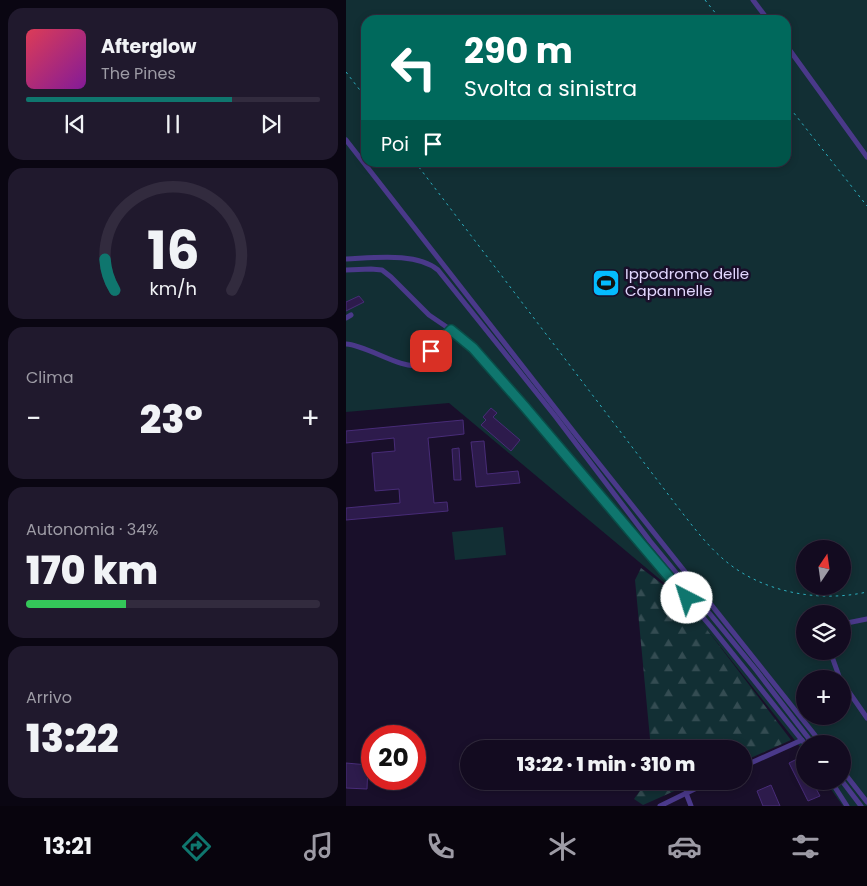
<!DOCTYPE html>
<html lang="it">
<head>
<meta charset="utf-8">
<style>
  :root { --surface:#130b20; --page:#20192d; --text:#f1f3f6; --muted:#9d9ba5; --line:#322b3e; --accent:#0f766e }
  body { margin:0; font-family:Poppins,sans-serif; background:var(--page); color:var(--text); height:100vh; display:flex; flex-direction:column; font-size:19px; white-space:nowrap }
  * { box-sizing:border-box; margin:0 }
  p { font-size:16px; color:var(--muted) }
  .icon { flex:none; width:28px; height:28px; fill:none; stroke:currentColor; stroke-width:2; stroke-linecap:round; stroke-linejoin:round }
  .map { position:relative; flex:1; overflow:hidden }
  .details { display:flex; flex-direction:column; gap:8px; padding:8px; background:#0a0612; width:346px }
  .details>* { flex:none }
  .top-card { position:absolute; left:15px; top:15px; width:430px; height:152px; border-radius:15px; box-shadow:0 2px 8px #0003,0 0 0 1px var(--line); background:#00695c; color:#fff; overflow:hidden }
  .needle { width:32px; rotate:13deg }
  .buttons { position:absolute; left:450px; top:540px; display:grid; gap:10px }
  .buttons a { display:grid; place-items:center; width:55px; height:55px; border-radius:50%; background:var(--surface); box-shadow:0 2px 8px #0003,0 0 0 1px var(--line); font-size:25px }
  .speed { position:absolute; left:15px; top:725px; display:flex; gap:10px; font-size:25px; font-weight:700; text-align:center }
  .speed>* { display:grid; place-content:center; width:65px; height:65px; border-radius:50%; background:var(--surface); box-shadow:0 2px 8px #0003,0 0 0 1px var(--line); line-height:1 }
  .speed .limit { border:8px solid #d22; background:#fff; color:#111 }
  .pin { position:absolute; display:grid; place-items:center; width:42px; height:42px; color:#fff; margin:-21px; border-radius:10px; box-shadow:0 2px 8px #0006 }
  .me { position:absolute; width:55px; margin:-28px; rotate:320deg; stroke-linejoin:round; filter:drop-shadow(0 0 4px #0008) }
  .turn { display:flex; align-items:center; gap:18px; height:105px; padding:0 20px; font-size:22px }
  .turn .icon { width:65px; height:65px; stroke-width:2.5 }
  .turn b { display:block; font-size:35px; line-height:42px }
  .then { display:flex; align-items:center; height:48px; padding:0 20px; background:#0003; gap:10px; font-size:19px }
  .big { font-size:38px; font-weight:800; line-height:1.1 }
  .details .widget { flex:1; display:flex; flex-direction:column; justify-content:center; gap:8px; min-width:0; padding:0 18px; border-radius:15px; background:var(--page) }
  .details .dial { align-items:center; gap:0 }
  .dial svg { height:130px; overflow:visible; fill:none; stroke:var(--line); stroke-width:7; stroke-linecap:round; text-anchor:middle }
  .dial text { fill:var(--text); stroke:none }
  .song { display:flex; align-items:center; gap:15px }
  .cover { width:60px; height:60px; border-radius:8px; background:linear-gradient(135deg,hsl(350 70% 55%),hsl(290 70% 35%)) }
  .played { height:5px; border-radius:2px; background:linear-gradient(90deg,var(--accent) 70%,var(--line) 70%) }
  .keys { display:flex; justify-content:space-around; direction:ltr }
  .heat { display:flex; justify-content:space-between; align-items:center; font-size:28px; direction:ltr }
  .charge { height:8px; border-radius:4px; background:linear-gradient(90deg,#34c759 34%,var(--line) 0) }
  .trip { position:absolute; left:114px; top:740px; width:292px; height:50px; border-radius:25px; background:var(--surface); box-shadow:0 2px 8px #0003,0 0 0 1px var(--line); font-weight:800; line-height:50px; text-align:center }
  .tab-bar { display:flex; height:80px; justify-content:space-around; align-items:center; background:#08040d; color:var(--muted) }
  .tab-bar .icon { width:35px; height:35px }
  .tab-bar .current { color:var(--accent) }
  .tab-bar b { font-size:22px; color:var(--text) }
  main { display:flex; flex:1; min-height:0 }
  .map>svg:first-child { display:block }
  .grass { fill:#122f34; fill-rule:evenodd }
  .forest { fill:url(#forest-firs) }
  .building { fill:#2d1b4c; stroke:#482c78 }
  .lines { fill:none; stroke-linecap:round; stroke-linejoin:round }
  .path { stroke:#2cafc0; stroke-width:1; stroke-dasharray:2.5 4; stroke-linecap:butt }
  .service { stroke:#4a398a; stroke-width:5 }
  .route-casing { stroke:#0a4d48; stroke-width:12 }
  .route { stroke:#0f766e; stroke-width:9 }
  .labels { text-anchor:middle; stroke-width:5; stroke-linejoin:round; paint-order:stroke }
  .poi-label { font-size:15px; fill:#e3d8ff; stroke:#190f2a; text-anchor:start }
</style>
</head>
<body>
<main>
<section class="details">
<div class="widget">
<div class="song"><i class="cover"></i><div><b>Afterglow</b><p>The Pines</p></div></div>
<div class="played"></div>
<div class="keys"><svg class="icon" aria-label="previous" viewBox="0 0 24 24"><path d="M18 5L8 12l10 7zM5 5v14"/></svg><svg class="icon" aria-label="pause" viewBox="0 0 24 24"><path d="M8 5v14M16 5v14"/></svg><svg class="icon" aria-label="next" viewBox="0 0 24 24"><path d="M6 5l10 7-10 7zM19 5v14"/></svg></div>
</div>
<div class="widget dial"><svg viewBox="0 0 100 80">
<path d="M14 69A42 42 0 1 1 86 69"/>
<path d="M14 69A42 42 0 0 1 8 50" stroke="#0f766e"/>
<text x="50" y="56" font-size="32" font-weight="700">16</text>
<text x="50" y="72" font-size="11">km/h</text>
</svg></div>
<div class="widget"><p>Clima</p>
<div class="heat"><a>−</a><b class="big">23°</b><a>+</a></div>
</div>
<div class="widget"><p>Autonomia · 34%</p><b class="big">170 km</b><div class="charge"></div></div>
<div class="widget"><p>Arrivo</p><b class="big">13:22</b></div>
</section>
<div class="map">
<svg width="521" height="806" viewBox="0 0 521 806">
  <defs>
    <pattern id="forest-firs" width="22" height="20" patternUnits="userSpaceOnUse" patternTransform="scale(1.25)"><rect width="22" height="20" fill="#122f34"/><path d="M5 1l3.5 6h-7zM16 11l3.5 6h-7z" fill="#344c52"/></pattern>
  </defs>
  <rect width="100%" height="100%" fill="#190f2a"/>
  <!-- grass -->
  <g class="grass">
    <path d="M0 0H521V806H497L479 781H496V744H459V753L335 597 103 403 0 412ZM20 20H440V162H20ZM459 549H496V586H459ZM459 614H496V651H459ZM459 679H496V716H459Z"/>
    <polygon points="157,527 160,555 109,560 106,532"/>
  </g>
  <!-- forest -->
  <g class="forest">
    <polygon points="295,568 340,602 445,740 398,761 398,749 305,749 289,580"/>
    <polygon points="301,781 351,781 297,805 288,799"/>
  </g>
  <!-- building -->
  <g class="building">
    <polygon points="13,296 18,302 0,311 0,302"/>
    <polygon points="145,408 151,413 147,417 174,440 165,451 135,425 140,420 137,417"/>
    <polygon points="117,420 118,434 82,438 88,503 101,502 102,511 0,520 0,508 54,503 53,489 29,491 26,453 49,451 48,438 0,443 0,431"/>
    <polygon points="138,441 141,474 172,471 174,483 130,487 125,442"/>
    <polygon points="113,448 115,480 108,480 106,449"/>
    <polygon points="455,757 459,766 459,781 466,781 474,796 462,801 443,763"/>
    <polygon points="0,763 22,765 21,789 0,788"/>
    <polygon points="425,785 434,806 417,806 411,791"/>
  </g>
  <g class="lines">
    <!-- path -->
    <g class="path">
      <polyline points="359,0 375,20"/>
      <polyline points="0,72 20,98"/>
      <polyline points="440,103 521,206"/>
      <path d="M69 162 331 506C345 524 359 543 376 558 414 592 472 603 521 592"/>
    </g>
    <!-- service -->
    <g class="service">
      <polyline points="407,0 422,20"/>
      <polyline points="440,45 521,157"/>
      <polyline points="0,140 231,436 476,744"/>
      <path d="M0 259C27 258 70 252 92 270L209 416 304 541 410 670 467 744"/>
      <polyline points="0,270 25,269 36,270 45,277 83,315 111,334 127,349 178,406 366,628 459,744"/>
      <polyline points="0,318 5,315"/>
      <path d="M0 344C20 345 57 370 72 365L105 330"/>
      <polyline points="496,624 521,619"/>
      <polyline points="484,651 494,679"/>
      <polyline points="496,682 521,718"/>
      <polyline points="398,766 456,740"/>
      <polyline points="496,770 521,802"/>
      <polyline points="485,781 501,806"/>
      <polyline points="496,781 515,806"/>
      <polyline points="340,793 345,806"/>
      <polyline points="314,806 365,781"/>
    </g>
  </g>
  <g class="lines">
    <!-- route casing -->
    <g class="route-casing">
      <polyline id="route" points="85,351 105,330 127,348 178,406 341,598"/>
    </g>
    <!-- route -->
    <use href="#route" class="route"/>
  </g>
  <!-- icons -->
  <defs>
    <g id="stadium-square" transform="scale(1.4375)"><rect x="-9" y="-9" width="18" height="18" rx="4" fill="#04bbff" stroke="#190f2a"/><path d="M0-5a6.5 5 0 1 0 0 10a6.5 5 0 1 0 0-10ZM-3.5-1.8h7v3.6h-7Z" fill="#111"/></g>
  </defs>
  <g fill-rule="evenodd">
    <use href="#stadium-square" x="260" y="283"/>
  </g>
  <g class="labels">
    <!-- poi labels -->
    <g class="poi-label">
      <text x="279" y="279">Ippodromo delle<tspan x="279" dy="17">Capannelle</tspan></text>
    </g>
  </g>
</svg>
<div class="buttons">
<a><svg class="needle" viewBox="-14 -14 28 28"><path d="M0-13l5 13h-10z" fill="#e53935"/><path d="M0 13l5-13h-10z" fill="#9d9ba5"/></svg></a>
<a><svg class="icon" aria-label="layers" viewBox="0 0 24 24"><path d="M12 4l9 5-9 5-9-5zM3 14l9 5 9-5"/></svg></a>
<a>+</a>
<a>−</a>
</div>
<div class="speed"><div class="limit">20</div></div>
<div class="pin" style="left:85px;top:351px;background:#d93025"><svg class="icon" aria-label="arrive" viewBox="0 0 24 24"><path d="M6 21V4h12l-3 4 3 4H6"/></svg></div>
<svg class="me" style="left:341px;top:598px" viewBox="-20 -20 40 40"><circle r="19" fill="#fff"/><path d="M0-13L10 11 0 6-10 11z" fill="#0f766e"/></svg>
<div class="trip">13:22 · 1 min · 310 m</div>
<div class="top-card">
<div class="turn"><svg class="icon" aria-label="left" viewBox="0 0 24 24"><path d="M17 20v-9H6M10 6l-5 5 5 5"/></svg><div><b>290 m</b>Svolta a sinistra</div></div>
<div class="then">Poi<svg class="icon" aria-label="arrive" viewBox="0 0 24 24"><path d="M6 21V4h12l-3 4 3 4H6"/></svg></div>
</div>
</div>
</main>
<nav class="tab-bar">
<b>13:21</b>
<svg class="icon current" aria-label="directions" viewBox="0 0 24 24"><path d="M12 3l9 9-9 9-9-9zM9 14v-3h6M13 9l2 2-2 2"/></svg>
<svg class="icon" aria-label="music" viewBox="0 0 24 24"><path d="M9 18V5l10-2v13"/><circle cx="6" cy="18" r="3"/><circle cx="16" cy="16" r="3"/></svg>
<svg class="icon" aria-label="phone" viewBox="0 0 24 24"><path d="M5 4h4l2 5-3 2q2 4 5 5l2-3 5 2v4C11 20 4 13 5 4z"/></svg>
<svg class="icon" aria-label="climate" viewBox="0 0 24 24"><path d="M12 3v18M4 7l16 10M4 17L20 7"/></svg>
<svg class="icon" aria-label="car" viewBox="0 0 24 24"><path d="M5 17H2v-5l4-1 3-4h7l3 4 3 1v5h-3M9 17h6M6 11h13"/><circle cx="7" cy="17" r="2"/><circle cx="17" cy="17" r="2"/></svg>
<svg class="icon" aria-label="filters" viewBox="0 0 24 24"><path d="M4 7h16M4 17h16"/><circle cx="9" cy="7" r="2"/><circle cx="15" cy="17" r="2"/></svg>
</nav>
</body>
</html>
